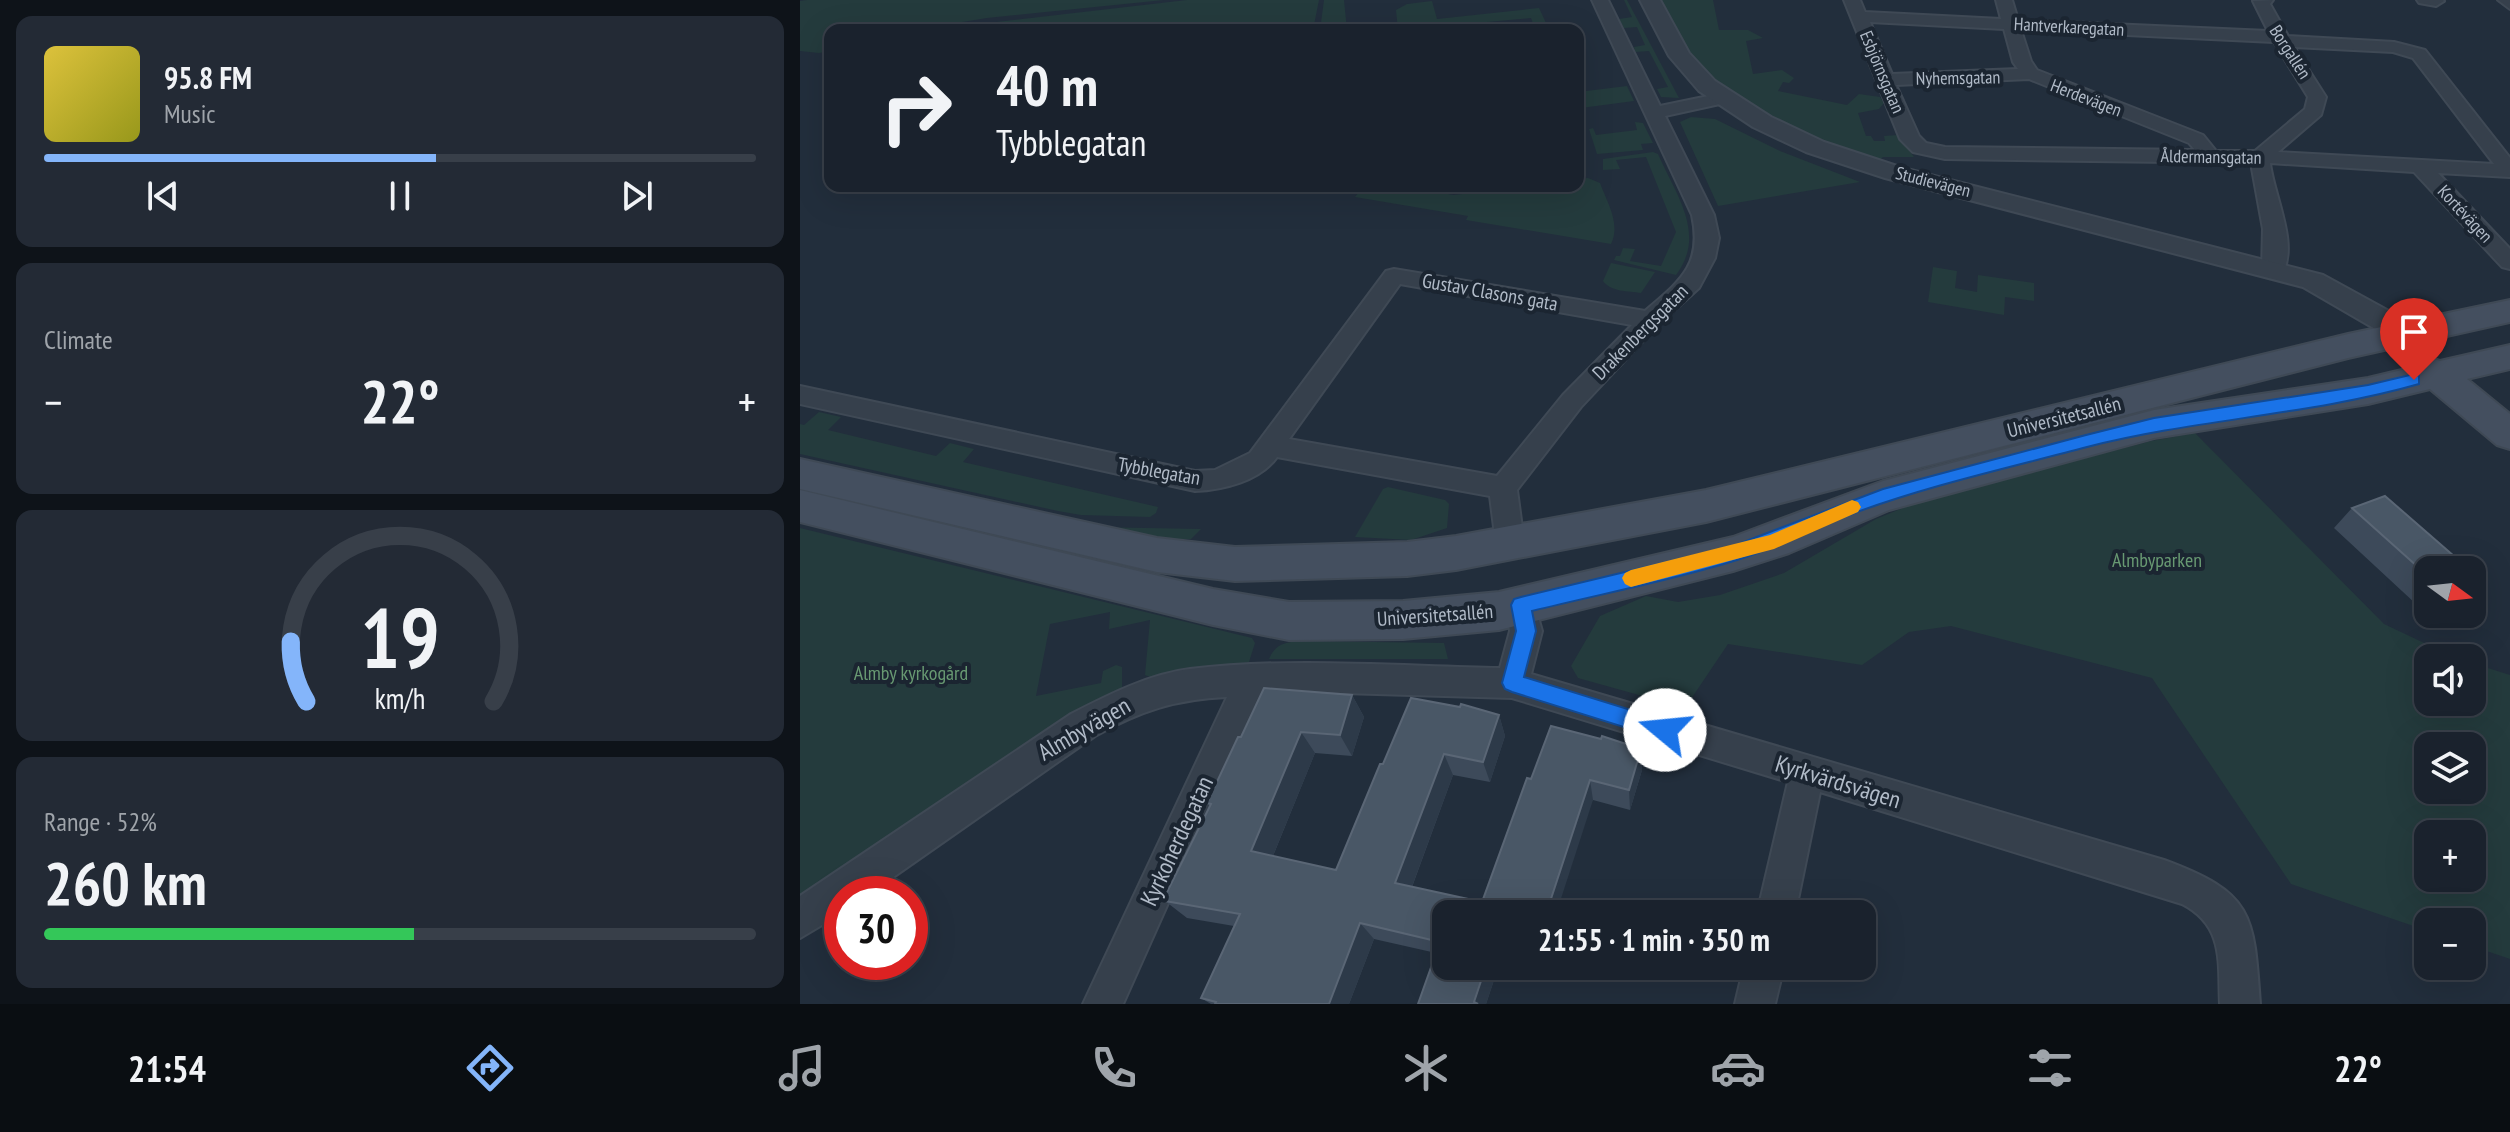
<!DOCTYPE html>
<html lang="en">
<head>
<meta charset="utf-8">
<style>
  :root { --surface:#1a222d; --page:#232a35; --text:#f1f3f6; --muted:#9fa4aa; --line:#383f49; --accent:#84b5fa }
  body { margin:0; font-family:"PT Sans Narrow",sans-serif; background:var(--page); color:var(--text); height:100vh; display:flex; flex-direction:column; font-size:30px; white-space:nowrap }
  * { box-sizing:border-box; margin:0 }
  p { font-size:26px; color:var(--muted) }
  .icon { flex:none; width:44px; height:44px; fill:none; stroke:currentColor; stroke-width:2; stroke-linecap:round; stroke-linejoin:round }
  .map { position:relative; flex:1; overflow:hidden }
  .drawer { display:flex; flex-direction:column; gap:16px; padding:16px; background:#0e1319; width:800px }
  .drawer>* { flex:none }
  .banner { position:absolute; left:24px; top:24px; width:760px; height:168px; border-radius:16px; box-shadow:0 8px 32px #0002,0 0 0 2px var(--line); background:#1a222d; color:var(--text); overflow:hidden }
  .needle { width:52px; rotate:105deg }
  .fabs { position:absolute; left:1614px; top:556px; display:grid; gap:16px }
  .fabs a { display:grid; place-items:center; width:72px; height:72px; border-radius:16px; background:var(--surface); box-shadow:0 8px 32px #0002,0 0 0 2px var(--line); font-size:40px }
  .speed { position:absolute; left:24px; top:876px; display:flex; gap:16px; font-size:40px; font-weight:700; text-align:center }
  .speed>* { display:grid; place-content:center; width:104px; height:104px; border-radius:50%; background:var(--surface); box-shadow:0 8px 32px #0002,0 0 0 2px var(--line); line-height:1 }
  .speed .limit { border:12px solid #d22; background:#fff; color:#111 }
  .pin { position:absolute; display:grid; place-items:center; width:68px; height:68px; color:#fff; margin:-82px -34px; border-radius:50% 50% 50% 0; rotate:-45deg; box-shadow:0 0 8px #0007 }
  .pin .icon { rotate:45deg }
  .me { position:absolute; width:88px; margin:-44px; rotate:287deg; stroke-linejoin:round; filter:drop-shadow(0 0 6px #0008) }
  .turn { display:flex; align-items:center; gap:28px; height:168px; padding:0 40px; font-size:36px }
  .turn .icon { width:104px; height:104px; stroke-width:2.5 }
  .turn b { display:block; font-size:56px; line-height:68px }
  .big { font-size:60px; font-weight:800; line-height:1.1 }
  .drawer .tile { flex:1; display:flex; flex-direction:column; justify-content:center; gap:12px; min-width:0; padding:0 28px; border-radius:16px; background:var(--page) }
  .drawer .dial { align-items:center; gap:0 }
  .dial svg { height:208px; overflow:visible; fill:none; stroke:var(--line); stroke-width:7; stroke-linecap:round; text-anchor:middle }
  .dial text { fill:var(--text); stroke:none }
  .song { display:flex; align-items:center; gap:24px }
  .cover { width:96px; height:96px; border-radius:12px; background:linear-gradient(135deg,hsl(50 70% 55%),hsl(60 70% 35%)) }
  .played { height:8px; border-radius:4px; background:linear-gradient(90deg,var(--accent) 55%,var(--line) 55%) }
  .keys { display:flex; justify-content:space-around; direction:ltr }
  .heat { display:flex; justify-content:space-between; align-items:center; font-size:44px; direction:ltr }
  .charge { height:12px; border-radius:6px; background:linear-gradient(90deg,#34c759 52%,var(--line) 0) }
  .trip { position:absolute; left:632px; top:900px; width:444px; height:80px; border-radius:16px; background:var(--surface); box-shadow:0 8px 32px #0002,0 0 0 2px var(--line); font-weight:800; line-height:80px; text-align:center }
  .tab-bar { display:flex; height:128px; justify-content:space-around; align-items:center; background:#0a0e12; color:var(--muted) }
  .tab-bar .icon { width:56px; height:56px }
  .tab-bar .selected { color:var(--accent) }
  .tab-bar b { font-size:36px; color:var(--text) }
  main { display:flex; flex:1; min-height:0 }
  .map>svg:first-child { display:block }
  .green { fill:#243b3d; fill-rule:evenodd }
  .lines { fill:none; stroke-linecap:round; stroke-linejoin:round }
  .minor-casing { stroke:#3f4955; stroke-width:4 }
  .tertiary-casing { stroke:#3f4955; stroke-width:4 }
  .secondary-casing { stroke:#3f4955; stroke-width:4 }
  .minor { fill:#36404c; fill-rule:evenodd }
  .tertiary { fill:#36404c; fill-rule:evenodd }
  .secondary { fill:#444f5f; fill-rule:evenodd }
  .wall { fill:#3d4a5a }
  .shaded-wall { fill:#2d3a49 }
  .building { fill:#495766; stroke:#5a6675; stroke-width:2 }
  .route { fill:#1a73e8; stroke:#114b97; stroke-width:2 }
  .slow { fill:#f59e0b }
  .labels { text-anchor:middle; stroke-width:8; stroke-linejoin:round; paint-order:stroke }
  .far-street-label { font-size:18px; fill:#b1bbc8; stroke:#1b2531 }
  .street-label { font-size:20px; fill:#b1bbc8; stroke:#1b2531 }
  .park-label { font-size:20px; fill:#689972; stroke:#1b2531 }
  .near-street-label { font-size:24px; fill:#b1bbc8; stroke:#1b2531 }
</style>
</head>
<body>
<main>
<section class="drawer">
<div class="tile">
<div class="song"><i class="cover"></i><div><b>95.8 FM</b><p>Music</p></div></div>
<div class="played"></div>
<div class="keys"><svg class="icon" aria-label="previous" viewBox="0 0 24 24"><path d="M18 5L8 12l10 7zM5 5v14"/></svg><svg class="icon" aria-label="pause" viewBox="0 0 24 24"><path d="M8 5v14M16 5v14"/></svg><svg class="icon" aria-label="next" viewBox="0 0 24 24"><path d="M6 5l10 7-10 7zM19 5v14"/></svg></div>
</div>
<div class="tile"><p>Climate</p>
<div class="heat"><a>−</a><b class="big">22°</b><a>+</a></div>
</div>
<div class="tile dial"><svg viewBox="0 0 100 80">
<path d="M14 69A42 42 0 1 1 86 69"/>
<path d="M14 69A42 42 0 0 1 8 46" stroke="#84b5fa"/>
<text x="50" y="56" font-size="32" font-weight="700">19</text>
<text x="50" y="72" font-size="11">km/h</text>
</svg></div>
<div class="tile"><p>Range · 52%</p><b class="big">260 km</b><div class="charge"></div></div>
</section>
<div class="map">
<svg width="1710" height="1004" viewBox="0 0 1710 1004">
  <rect width="100%" height="100%" fill="#222e3c"/>
  <!-- green -->
  <g class="green">
    <polygon points="364,0 187,18 113,30 30,30 30,51 19,53 0,51 0,1 7,0"/>
    <polygon points="387,0 519,0 513,30 126,30"/>
    <polygon points="524,0 544,0 547,30 520,30"/>
    <polygon points="824,0 827,0 879,98 861,97 857,89 868,87 849,51 835,52 834,47 845,45 837,27 824,28 819,19 832,17"/>
    <polygon points="859,0 913,0 919,30 948,30 963,38 946,41 953,74 982,70 994,78 989,83 983,82 978,91 1047,105 1059,94 1080,97 1084,103 1079,109 1058,113 1066,136 1071,136 1074,141 1085,141 1084,136 1098,135 1114,157 1083,157 1072,166 933,98 894,61"/>
    <polygon points="632,1 637,19 739,8 747,25 735,29 731,18 598,30 596,10 607,4"/>
    <polygon points="827,86 834,101 781,108 778,92"/>
    <polygon points="891,117 915,119 980,151 1060,182 918,206 880,122"/>
    <polygon points="835,122 843,123 853,143 841,144 843,150 797,154 789,129 793,128 796,135 837,130"/>
    <path d="M853 152 858 154C876 195 907 234 876 275L814 260 816 256H820L823 248 835 249 830 261 861 266 876 232 846 157 816 160 820 169 803 170V159Z"/>
    <path d="M788 178 800 183C807 202 821 224 811 244L666 220 668 216 555 197 564 186H624L635 192 654 195 724 186H778V179Z"/>
    <path d="M811 263 855 272 841 293C828 291 811 292 803 281Z"/>
    <polygon points="1133,267 1157,271 1155,288 1177,292 1178,275 1234,283 1234,301 1205,297 1204,315 1128,302"/>
    <polygon points="19,412 41,417 28,430 136,456 150,443 174,449 163,462 358,507 356,513 350,517 281,515 258,511 0,454 0,424 4,425"/>
    <path d="M1395 433 1584 624 1656 658H1628V702H1672V663L1710 675V959L1672 946V922H1628V931L1491 884 1352 678 1151 626 1109 632 1062 665 928 644 889 702 846 697 778 678 771 666 800 616 846 596 878 602 920 595 984 573 1076 519 1120 501 1351 441ZM1628 746H1672V790H1628ZM1628 834H1672V878H1628Z"/>
    <polygon points="588,487 645,500 649,504 647,528 611,540 555,537 583,489"/>
    <polygon points="291,527 401,529 391,539 360,539"/>
    <polygon points="0,528 452,638 455,643 449,662 353,678 345,675 350,620 309,629 310,612 250,624 236,696 301,683 303,671 316,665 322,667 322,688 312,701 0,905"/>
    <path d="M505 641 644 643 648 659H469C476 642 488 642 505 641Z"/>
  </g>
  <g class="lines">
    <!-- minor casing -->
    <g class="minor-casing">
      <g id="minor">
        <path d="M792 0H808L860 106 923 93 932 98 929 102 865 116 914 215 919 238 915 258 899 288 858 325 781 407 717 490 724 543 720 551 710 555 700 551 696 543 690 496 477 457C460 481 423 490 395 491L0 404V386L395 471 415 470 450 453 586 271 594 269 845 311C880 281 903 265 892 215ZM600 284 832 325 763 395 697 476 489 439Z"/>
        <path d="M1044 0H1060L1065 12 1201 19 1196 0H1212L1218 20 1468 31 1453 1 1473 0 1470 4 1488 36 1594 42 1625 50 1710 158V177L1638 173 1710 249V269L1702 267 1614 172 1470 163C1474 197 1500 245 1481 276H1465L1462 271 1463 229 1451 163 1145 159 1113 152 1100 139ZM1070 22 1204 29 1213 62 1218 69 1092 74ZM1221 30 1474 42 1508 97 1505 109 1455 151H1416L1403 135 1237 70 1231 61ZM1494 47 1593 52 1613 58 1694 164 1478 152 1521 115 1526 97ZM1229 79 1389 143 1395 150 1145 147 1126 143 1119 136 1096 85Z"/>
        <polygon points="1617,0 1643,0 1644,1 1636,6 1619,3"/>
        <polygon points="1698,0 1710,0 1710,9"/>
        <path d="M721 592 732 596 742 631 731 674 1364 860C1453 893 1454 913 1460 1004H1420C1418 963 1425 926 1382 904L1020 792 995 914H957L988 782 712 698 509 692 461 695 323 1004H283L427 697C376 699 340 711 295 736L69 894H42V913L0 938V896L271 714C308 695 349 674 390 669 492 657 597 666 700 668L710 631 706 605 710 596Z"/>
        <polygon points="944,966 984,966 975,1004 935,1004"/>
      </g>
    </g>
    <!-- tertiary casing -->
    <g class="tertiary-casing">
      <polygon id="tertiary" points="840,0 860,0 889,53 915,81 971,117 1024,142 1103,168 1523,275 1618,327 1622,334 1618,341 1607,344 1596,341 1503,287 1085,178 1006,152 953,127 899,91 869,56"/>
    </g>
    <!-- secondary casing -->
    <g class="secondary-casing">
      <g id="secondary">
        <polygon points="1710,300 1710,322 1548,358 906,522 656,570 607,576 435,581 357,572 0,489 0,459 357,538 435,547 607,542 656,536 906,490 1548,334"/>
        <polygon points="1710,345 1710,369 1667,379 1710,414 1710,449 1697,445 1630,389 1568,404 1354,438 1089,510 989,553 933,571 699,630 603,639 489,640 413,625 0,522 0,490 413,589 489,602 603,601 699,592 933,537 1083,481 1354,410 1568,378 1606,369 1604,366 1610,357 1622,354 1640,361"/>
      </g>
    </g>
    <!-- minor -->
    <use href="#minor" class="minor"/>
    <!-- tertiary -->
    <use href="#tertiary" class="tertiary"/>
    <!-- secondary -->
    <use href="#secondary" class="secondary"/>
  </g>
  <!-- wall -->
  <g class="wall">
    <polygon points="1552,508 1628,570 1628,614 1636,614 1630,617 1534,528"/>
    <polygon points="552,695 564,717 552,756 515,753 473,856 536,870 583,764 699,715 705,736 690,782 653,775 612,887 682,902 731,779 841,749 842,770 830,810 793,800 646,966 739,966 735,979 698,968 686,1004 618,1004 636,953 574,939 549,1004 411,1004 401,998 434,926 387,918 365,901 367,897 365,896 410,806 407,803 441,737"/>
  </g>
  <!-- shaded-wall -->
  <g class="shaded-wall">
    <polygon points="1686,583 1672,595 1672,590"/>
    <polygon points="552,695 564,717 552,756 540,735"/>
    <polygon points="699,715 705,736 690,782 683,762"/>
    <polygon points="501,732 515,753 468,868 451,851"/>
    <polygon points="841,749 842,770 830,810 829,790"/>
    <polygon points="644,754 653,775 607,900 595,883"/>
    <polygon points="790,780 793,800 756,914 746,914"/>
    <polygon points="560,923 574,939 549,1004 529,1004"/>
    <polygon points="686,966 697,966 698,968 686,1004 675,1004 674,1002"/>
    <polygon points="729,966 739,966 735,979"/>
  </g>
  <!-- building -->
  <g class="building">
    <polygon points="1585,496 1670,570 1628,570 1628,576 1552,508"/>
    <polygon points="1672,571 1686,583 1672,590"/>
    <polygon points="464,688 552,695 540,735 501,732 451,851 536,870 580,764 583,764 611,698 660,707 661,704 699,715 683,762 644,754 595,883 682,902 727,778 731,779 751,726 801,739 802,736 841,749 829,790 790,780 746,914 646,914 646,966 686,966 674,1002 678,1004 618,1004 640,942 560,923 529,1004 415,1004 416,1002 401,998 440,914 365,901 368,896 365,896 411,804 407,803 438,737 441,737"/>
  </g>
  <!-- route -->
  <path class="route" d="M1614 374 1619 376V384C1511 415 1396 419 1287 447 1208 468 1126 486 1049 515 1011 530 976 548 937 560 870 581 800 594 732 611L736 631 724 677 873 723 876 730 873 737 865 740 712 692 705 689 702 683 716 631 711 605 714 599 721 597 933 546 1083 489 1286 435 1354 418 1568 385Z"/>
  <!-- slow -->
  <polygon class="slow" points="1052,500 1058,502 1061,507 1058,512 974,549 831,587 825,584 822,578 825,573 831,570 970,535"/>
  <g class="labels">
    <!-- far-street labels -->
    <g class="far-street-label">
      <text transform="translate(1269 27) rotate(3)" y="6">Hantverkaregatan</text>
      <text transform="translate(1490 52) rotate(57)" y="6">Borgallén</text>
      <text transform="translate(1082 72) rotate(67)" y="6">Esbjörnsgatan</text>
      <text transform="translate(1158 78) rotate(-1)" y="6">Nyhemsgatan</text>
      <text transform="translate(1286 98) rotate(21)" y="6">Herdevägen</text>
      <text transform="translate(1411 157) rotate(1)" y="6">Åldermansgatan</text>
      <text transform="translate(1133 182) rotate(14)" y="6">Studievägen</text>
      <text transform="translate(1665 214) rotate(47)" y="6">Kortévägen</text>
    </g>
    <!-- street labels -->
    <g class="street-label">
      <text transform="translate(690 292) rotate(10)" y="7">Gustav Clasons gata</text>
      <text transform="translate(840 332) rotate(-45)" y="7">Drakenbergsgatan</text>
      <text transform="translate(1264 417) rotate(-14)" y="7">Universitetsallén</text>
      <text transform="translate(359 471) rotate(10)" y="7">Tybblegatan</text>
      <text transform="translate(635 615) rotate(-4)" y="7">Universitetsallén</text>
    </g>
    <!-- park labels -->
    <g class="park-label">
      <text x="1357" y="567">Almbyparken</text>
      <text x="111" y="680">Almby kyrkogård</text>
    </g>
    <!-- near-street labels -->
    <g class="near-street-label">
      <text transform="translate(284 729) rotate(-30)" y="8">Almbyvägen</text>
      <text transform="translate(1038 782) rotate(17)" y="8">Kyrkvärdsvägen</text>
      <text transform="translate(377 841) rotate(-65)" y="8">Kyrkoherdegatan</text>
    </g>
  </g>
</svg>
<div class="fabs">
<a><svg class="needle" viewBox="-14 -14 28 28"><path d="M0-13l5 13h-10z" fill="#e53935"/><path d="M0 13l5-13h-10z" fill="#9fa4aa"/></svg></a>
<a><svg class="icon" aria-label="sound" viewBox="0 0 24 24"><path d="M4 9h4l5-4v14l-5-4H4zM17 9q2 3 0 6"/></svg></a>
<a><svg class="icon" aria-label="layers" viewBox="0 0 24 24"><path d="M12 4l9 5-9 5-9-5zM3 14l9 5 9-5"/></svg></a>
<a>+</a>
<a>−</a>
</div>
<div class="speed"><div class="limit">30</div></div>
<div class="pin" style="left:1614px;top:380px;background:#d93025"><svg class="icon" aria-label="arrive" viewBox="0 0 24 24"><path d="M6 21V4h12l-3 4 3 4H6"/></svg></div>
<svg class="me" style="left:865px;top:730px" viewBox="-20 -20 40 40"><circle r="19" fill="#fff"/><path d="M0-13L10 11 0 6-10 11z" fill="#1a73e8"/></svg>
<div class="trip">21:55 · 1 min · 350 m</div>
<div class="banner">
<div class="turn"><svg class="icon" aria-label="right" viewBox="0 0 24 24"><path d="M7 20v-9h11M14 6l5 5-5 5"/></svg><div><b>40 m</b>Tybblegatan</div></div>
</div>
</div>
</main>
<nav class="tab-bar">
<b>21:54</b>
<svg class="icon selected" aria-label="directions" viewBox="0 0 24 24"><path d="M12 3l9 9-9 9-9-9zM9 14v-3h6M13 9l2 2-2 2"/></svg>
<svg class="icon" aria-label="music" viewBox="0 0 24 24"><path d="M9 18V5l10-2v13"/><circle cx="6" cy="18" r="3"/><circle cx="16" cy="16" r="3"/></svg>
<svg class="icon" aria-label="phone" viewBox="0 0 24 24"><path d="M5 4h4l2 5-3 2q2 4 5 5l2-3 5 2v4C11 20 4 13 5 4z"/></svg>
<svg class="icon" aria-label="climate" viewBox="0 0 24 24"><path d="M12 3v18M4 7l16 10M4 17L20 7"/></svg>
<svg class="icon" aria-label="car" viewBox="0 0 24 24"><path d="M5 17H2v-5l4-1 3-4h7l3 4 3 1v5h-3M9 17h6M6 11h13"/><circle cx="7" cy="17" r="2"/><circle cx="17" cy="17" r="2"/></svg>
<svg class="icon" aria-label="filters" viewBox="0 0 24 24"><path d="M4 7h16M4 17h16"/><circle cx="9" cy="7" r="2"/><circle cx="15" cy="17" r="2"/></svg>
<b>22°</b>
</nav>
</body>
</html>
